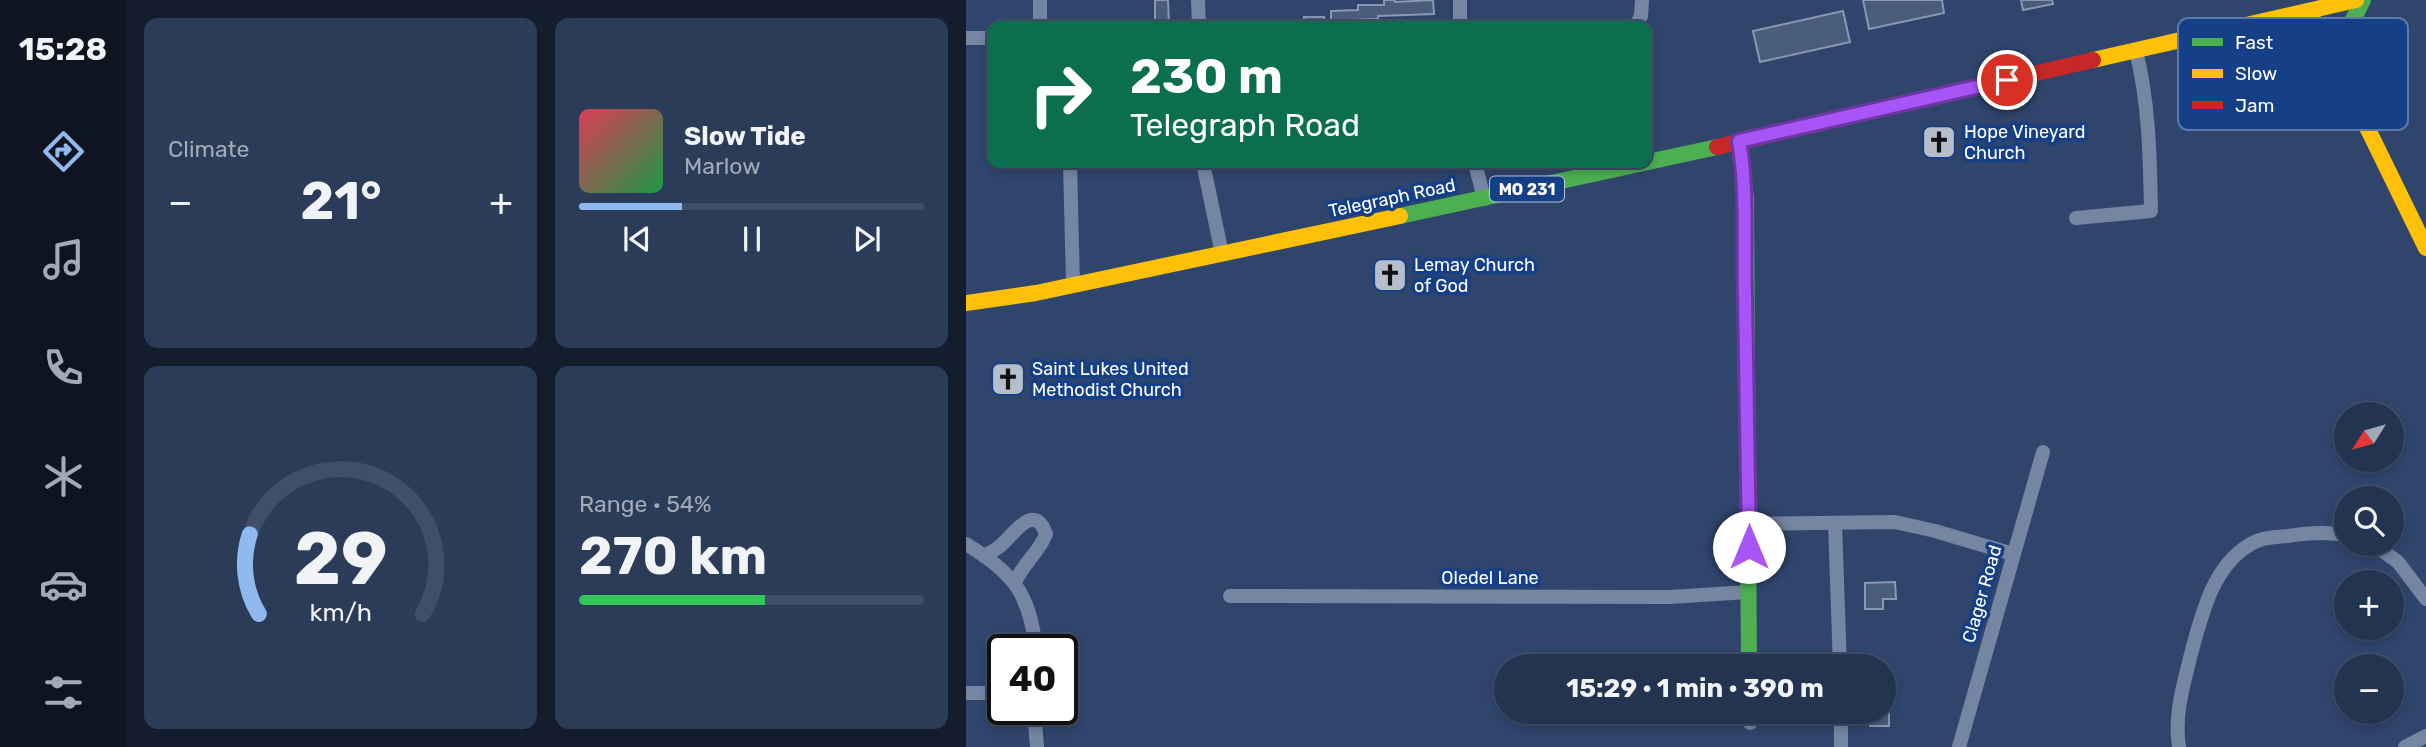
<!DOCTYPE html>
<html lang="en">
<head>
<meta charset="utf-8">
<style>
  :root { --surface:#233451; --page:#2b3c58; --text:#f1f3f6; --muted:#a3aab7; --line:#404f68; --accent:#90b9f0 }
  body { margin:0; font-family:Rubik,sans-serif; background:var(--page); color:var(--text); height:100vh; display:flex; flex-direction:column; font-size:26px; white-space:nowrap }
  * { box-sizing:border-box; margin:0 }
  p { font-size:23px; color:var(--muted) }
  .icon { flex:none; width:38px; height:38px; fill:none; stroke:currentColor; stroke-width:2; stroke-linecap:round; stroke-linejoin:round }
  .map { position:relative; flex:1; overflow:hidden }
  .side { display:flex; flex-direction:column; gap:18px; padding:18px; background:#131d2d; width:840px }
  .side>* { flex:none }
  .guide { position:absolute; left:21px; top:21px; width:665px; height:147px; border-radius:14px; box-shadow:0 4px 10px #0003,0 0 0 2px var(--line); background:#0b6e4f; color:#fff; overflow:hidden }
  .needle { width:46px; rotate:233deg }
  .tools { position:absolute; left:1368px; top:402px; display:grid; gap:14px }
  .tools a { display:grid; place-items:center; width:70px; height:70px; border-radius:50%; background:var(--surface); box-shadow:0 4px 10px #0003,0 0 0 2px var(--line); font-size:35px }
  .speed { position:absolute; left:21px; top:634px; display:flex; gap:14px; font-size:35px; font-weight:700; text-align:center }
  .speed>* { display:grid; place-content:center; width:91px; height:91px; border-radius:50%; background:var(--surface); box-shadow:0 4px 10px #0003,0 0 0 2px var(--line); line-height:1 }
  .speed .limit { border:4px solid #111; border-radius:10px; background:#fff; color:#111 }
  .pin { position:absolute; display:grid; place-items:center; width:60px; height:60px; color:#fff; margin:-30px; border:4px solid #fff; border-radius:50%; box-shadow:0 2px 7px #0007 }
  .me { position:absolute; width:77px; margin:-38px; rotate:0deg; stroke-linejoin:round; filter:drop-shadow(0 0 5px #0008) }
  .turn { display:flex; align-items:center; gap:24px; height:147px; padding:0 28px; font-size:32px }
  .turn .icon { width:91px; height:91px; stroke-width:2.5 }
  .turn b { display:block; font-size:49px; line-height:60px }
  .big { font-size:52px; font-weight:700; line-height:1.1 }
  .side .tile { flex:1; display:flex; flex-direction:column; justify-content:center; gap:10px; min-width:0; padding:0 24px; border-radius:14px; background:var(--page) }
  .side .dial { align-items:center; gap:0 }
  .dial svg { height:182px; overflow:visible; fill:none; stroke:var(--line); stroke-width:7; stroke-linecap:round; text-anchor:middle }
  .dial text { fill:var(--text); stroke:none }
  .song { display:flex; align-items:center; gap:21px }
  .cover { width:84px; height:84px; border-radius:10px; background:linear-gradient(135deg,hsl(350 70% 55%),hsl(140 70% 35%)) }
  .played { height:7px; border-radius:4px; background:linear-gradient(90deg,var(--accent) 30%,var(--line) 30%) }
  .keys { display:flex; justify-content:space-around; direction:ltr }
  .heat { display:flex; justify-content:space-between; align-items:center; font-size:38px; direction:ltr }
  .charge { height:10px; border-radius:5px; background:linear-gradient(90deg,#34c759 54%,var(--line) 0) }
  .side .tiles { flex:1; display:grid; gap:18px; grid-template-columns:repeat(2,1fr) }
  .trip { position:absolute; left:528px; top:654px; width:402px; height:70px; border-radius:35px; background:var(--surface); box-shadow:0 4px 10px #0003,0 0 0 2px var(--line); font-weight:700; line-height:70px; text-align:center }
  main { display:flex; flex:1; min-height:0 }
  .menu { display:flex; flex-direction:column; width:126px; justify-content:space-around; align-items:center; background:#0e1520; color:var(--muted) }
  .menu .icon { width:49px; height:49px }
  .menu .current { color:var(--accent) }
  .menu b { font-size:32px; color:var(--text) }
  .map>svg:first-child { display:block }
  .building { fill:#4a5c7b; stroke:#8998b0; stroke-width:2 }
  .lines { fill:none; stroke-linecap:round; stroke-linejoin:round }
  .street { stroke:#7586a2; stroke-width:14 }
  .fast { stroke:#4caf50; stroke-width:16 }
  .slow { stroke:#ffc107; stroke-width:16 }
  .jam { stroke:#c62828; stroke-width:16 }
  .route-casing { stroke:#6d37a1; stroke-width:18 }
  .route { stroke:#a855f7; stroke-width:12 }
  .labels { text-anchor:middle; stroke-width:7; stroke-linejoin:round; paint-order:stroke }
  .shield { fill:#153f86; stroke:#b9c5db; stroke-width:2 }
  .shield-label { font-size:16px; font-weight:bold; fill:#fff }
  .poi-label { font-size:18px; fill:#fff; stroke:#153f86; text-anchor:start }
  .street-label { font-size:18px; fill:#fff; stroke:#153f86 }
  .key { fill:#153f86; stroke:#5b79aa; stroke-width:2 }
  .key-label { font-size:19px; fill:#fff }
</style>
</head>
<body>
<main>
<nav class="menu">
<b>15:28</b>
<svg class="icon current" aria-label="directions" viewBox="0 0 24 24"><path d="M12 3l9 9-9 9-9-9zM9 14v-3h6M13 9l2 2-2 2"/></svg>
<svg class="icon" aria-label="music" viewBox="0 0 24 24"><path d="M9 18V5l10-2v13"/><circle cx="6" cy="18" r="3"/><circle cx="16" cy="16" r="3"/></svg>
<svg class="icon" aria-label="phone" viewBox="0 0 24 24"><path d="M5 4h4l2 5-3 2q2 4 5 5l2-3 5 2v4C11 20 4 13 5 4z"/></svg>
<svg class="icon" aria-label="climate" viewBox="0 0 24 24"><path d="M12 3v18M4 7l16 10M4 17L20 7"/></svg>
<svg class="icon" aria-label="car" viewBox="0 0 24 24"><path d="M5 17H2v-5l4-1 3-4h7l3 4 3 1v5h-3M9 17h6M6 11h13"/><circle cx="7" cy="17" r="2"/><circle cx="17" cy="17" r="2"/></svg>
<svg class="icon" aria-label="filters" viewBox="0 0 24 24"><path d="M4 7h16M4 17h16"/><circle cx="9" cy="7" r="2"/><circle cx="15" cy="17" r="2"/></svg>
</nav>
<section class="side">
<div class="tiles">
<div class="tile"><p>Climate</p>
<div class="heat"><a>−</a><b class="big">21°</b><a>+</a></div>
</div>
<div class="tile">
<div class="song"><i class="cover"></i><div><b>Slow Tide</b><p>Marlow</p></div></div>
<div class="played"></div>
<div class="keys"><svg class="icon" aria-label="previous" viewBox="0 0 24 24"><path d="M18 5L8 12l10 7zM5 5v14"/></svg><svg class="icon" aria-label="pause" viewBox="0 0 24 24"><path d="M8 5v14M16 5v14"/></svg><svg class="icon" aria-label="next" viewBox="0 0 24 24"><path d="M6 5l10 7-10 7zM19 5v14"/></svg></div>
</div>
<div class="tile dial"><svg viewBox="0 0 100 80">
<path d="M14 69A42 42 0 1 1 86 69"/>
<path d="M14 69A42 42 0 0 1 10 34" stroke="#90b9f0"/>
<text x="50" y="56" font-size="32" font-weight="700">29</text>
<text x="50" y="72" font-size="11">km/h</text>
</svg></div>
<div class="tile"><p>Range · 54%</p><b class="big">270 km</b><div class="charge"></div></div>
</div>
</section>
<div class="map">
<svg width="1460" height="747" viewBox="0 0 1460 747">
  <rect width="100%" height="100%" fill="#2f456c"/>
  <!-- building -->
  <g class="building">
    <polygon points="189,0 202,0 203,26 189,26"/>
    <polygon points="418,0 429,0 429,2 467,0 468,14 412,16 412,19 385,20 385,24 365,24 365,11 392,10 392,5 418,5"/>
    <polygon points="897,0 976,0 978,13 903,29"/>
    <polygon points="1055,0 1086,0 1087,4 1057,10"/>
    <polygon points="877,11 884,42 794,62 787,31"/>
    <polygon points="338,17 358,17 359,26 338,26"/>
    <polygon points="929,582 930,599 917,599 917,609 899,609 899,583"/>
    <rect x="904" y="712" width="19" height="14"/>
  </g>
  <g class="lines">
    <!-- street -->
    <g class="street">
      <polyline points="232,0 233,26"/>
      <polyline points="494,0 494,26"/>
      <polyline points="74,26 74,0"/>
      <polyline points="670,26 675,16 676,0"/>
      <polyline points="0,38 26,38"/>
      <polyline points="104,163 107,285"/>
      <polyline points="237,163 256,254"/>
      <polyline points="509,163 518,199"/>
      <path d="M1110 218 1185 211C1184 158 1183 102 1170 51"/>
      <polyline points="783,524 929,522 969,531 1047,554"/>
      <polyline points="869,524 874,667"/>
      <path d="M0 544C48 574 63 592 70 649"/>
      <polyline points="1407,544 1432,562 1460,599"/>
      <path d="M18 556C23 553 29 550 33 547 47 536 68 500 80 534 74 551 57 564 49 582"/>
      <polyline points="264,596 703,597 783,592"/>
      <polyline points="0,693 37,693"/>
      <polyline points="68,709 71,747"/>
      <polyline points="784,712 784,723"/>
      <polyline points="875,712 875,747"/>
      <polyline points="993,747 1077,452"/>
      <path d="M1213 747C1208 716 1217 687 1224 658 1235 617 1247 560 1291 541 1300 537 1313 537 1322 536 1341 533 1362 531 1381 536"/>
      <polyline points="1439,747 1460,736"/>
    </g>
    <!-- fast -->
    <g class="fast">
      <polyline points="1372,70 1377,39 1397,0"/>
      <polyline points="773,141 780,199 783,667"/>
      <polyline points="434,216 751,147"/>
    </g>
    <!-- slow -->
    <g class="slow">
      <polyline points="1342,11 1354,31 1460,248"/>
      <polyline points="1295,22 1335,40 1372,70"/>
      <polyline points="1127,60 1390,0"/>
      <polyline points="0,303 70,293 434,216"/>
    </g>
    <!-- jam -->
    <polyline class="jam" points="751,147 1127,60"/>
  </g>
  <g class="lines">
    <!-- route casing -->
    <g class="route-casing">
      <path id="route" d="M783 547C782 463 781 379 779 296 777 244 782 193 773 141L1041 80"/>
    </g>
    <!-- route -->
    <use href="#route" class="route"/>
  </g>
  <!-- icons -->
  <defs>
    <g id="church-square" transform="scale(1.75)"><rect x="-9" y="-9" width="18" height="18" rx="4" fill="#b6becc" stroke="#153f86"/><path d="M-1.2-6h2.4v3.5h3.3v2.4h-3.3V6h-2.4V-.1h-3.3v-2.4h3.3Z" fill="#111"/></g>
  </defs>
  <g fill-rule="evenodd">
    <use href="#church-square" x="973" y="142"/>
    <use href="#church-square" x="424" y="275"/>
    <use href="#church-square" x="42" y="379"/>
  </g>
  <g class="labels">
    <!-- shield labels -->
    <rect class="shield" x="524" y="176.5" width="74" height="25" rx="5"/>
    <g class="shield-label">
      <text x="561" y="195">MO 231</text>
    </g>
    <!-- poi labels -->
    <g class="poi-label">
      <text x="998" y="138">Hope Vineyard<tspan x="998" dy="21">Church</tspan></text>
      <text x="448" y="271">Lemay Church<tspan x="448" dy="21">of God</tspan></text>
      <text x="66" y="375">Saint Lukes United<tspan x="66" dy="21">Methodist Church</tspan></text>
    </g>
    <!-- street labels -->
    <g class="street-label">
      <text transform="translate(426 198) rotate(-12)" y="6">Telegraph Road</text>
      <text x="524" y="584">Oledel Lane</text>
      <text transform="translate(1016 594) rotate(-74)" y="6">Clager Road</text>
    </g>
  </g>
  <!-- legend -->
  <rect x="1212" y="18" width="230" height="112" rx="10" class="key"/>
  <rect x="1226" y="38" width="31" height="8" fill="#4caf50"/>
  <rect x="1226" y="69" width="31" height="9" fill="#ffc107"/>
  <rect x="1226" y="101" width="31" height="8" fill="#c62828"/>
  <g class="key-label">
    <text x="1269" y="49">Fast</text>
    <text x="1269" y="80">Slow</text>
    <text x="1269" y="112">Jam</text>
  </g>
</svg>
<div class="tools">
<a><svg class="needle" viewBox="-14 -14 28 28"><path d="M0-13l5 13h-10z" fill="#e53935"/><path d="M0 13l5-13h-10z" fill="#a3aab7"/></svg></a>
<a><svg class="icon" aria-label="search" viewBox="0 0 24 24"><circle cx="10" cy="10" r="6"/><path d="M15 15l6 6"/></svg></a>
<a>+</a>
<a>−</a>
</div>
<div class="speed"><div class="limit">40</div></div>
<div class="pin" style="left:1041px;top:80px;background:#d93025"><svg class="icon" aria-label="arrive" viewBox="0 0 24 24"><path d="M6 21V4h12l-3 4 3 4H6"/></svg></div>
<svg class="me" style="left:783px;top:547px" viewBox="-20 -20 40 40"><circle r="19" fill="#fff"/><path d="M0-13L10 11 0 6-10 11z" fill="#a855f7"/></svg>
<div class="trip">15:29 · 1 min · 390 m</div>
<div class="guide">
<div class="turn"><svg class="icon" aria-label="right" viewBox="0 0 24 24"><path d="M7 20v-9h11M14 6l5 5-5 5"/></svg><div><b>230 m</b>Telegraph Road</div></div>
</div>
</div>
</main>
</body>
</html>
